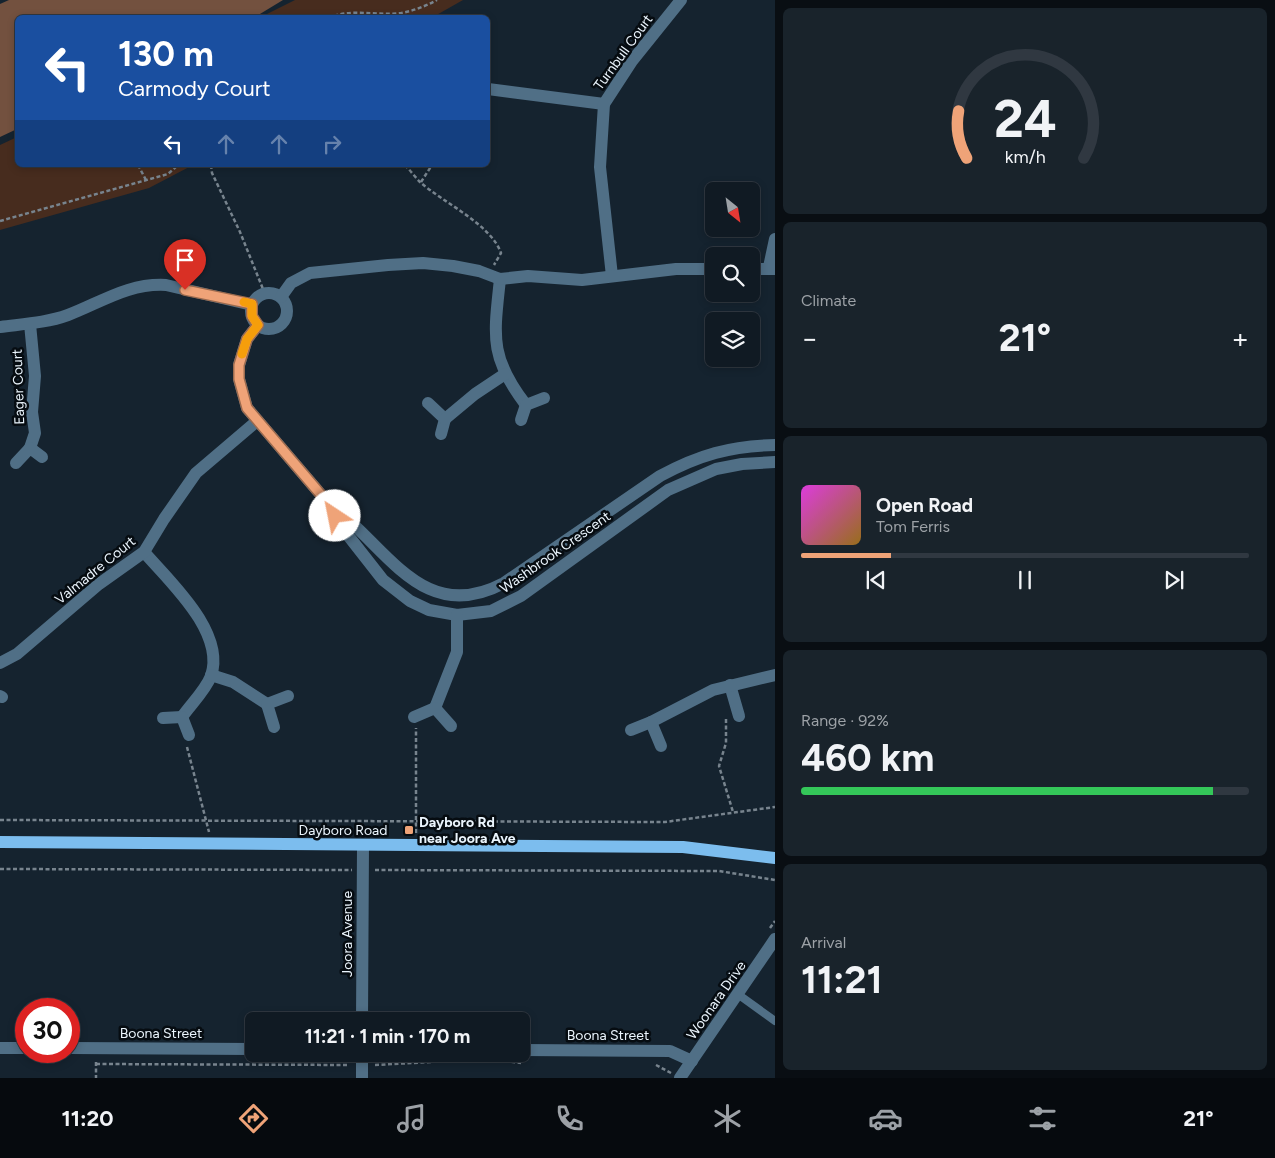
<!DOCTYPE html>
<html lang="en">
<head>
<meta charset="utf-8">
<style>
  :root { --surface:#101a23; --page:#19232b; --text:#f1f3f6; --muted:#9ca1a6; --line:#303841; --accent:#efa378 }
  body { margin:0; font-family:Figtree,sans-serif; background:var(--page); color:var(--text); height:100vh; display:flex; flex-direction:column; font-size:19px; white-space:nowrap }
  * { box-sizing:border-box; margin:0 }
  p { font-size:16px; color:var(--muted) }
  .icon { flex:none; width:28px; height:28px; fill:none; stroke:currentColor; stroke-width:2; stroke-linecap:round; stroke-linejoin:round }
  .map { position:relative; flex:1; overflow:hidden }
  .panel { display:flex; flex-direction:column; gap:8px; padding:8px; background:#090e13; width:500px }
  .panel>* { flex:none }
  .top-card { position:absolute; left:15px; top:15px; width:475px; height:152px; border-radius:8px; box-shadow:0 2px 8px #0003,0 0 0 1px var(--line); background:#1a4fa0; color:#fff; overflow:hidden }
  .needle { width:32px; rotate:150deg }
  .tools { position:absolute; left:705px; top:182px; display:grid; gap:10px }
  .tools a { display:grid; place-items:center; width:55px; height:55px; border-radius:8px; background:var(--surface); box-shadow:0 2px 8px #0003,0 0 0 1px var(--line); font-size:25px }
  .speed { position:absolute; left:15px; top:998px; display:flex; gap:10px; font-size:25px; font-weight:700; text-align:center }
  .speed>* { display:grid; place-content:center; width:65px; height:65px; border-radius:50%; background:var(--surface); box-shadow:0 2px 8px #0003,0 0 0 1px var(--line); line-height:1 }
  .speed .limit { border:8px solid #d22; background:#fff; color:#111 }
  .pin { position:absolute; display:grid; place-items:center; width:42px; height:42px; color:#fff; margin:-51px -21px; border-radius:50% 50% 50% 0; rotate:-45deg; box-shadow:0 0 5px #0007 }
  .pin .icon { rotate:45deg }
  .me { position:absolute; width:55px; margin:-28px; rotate:326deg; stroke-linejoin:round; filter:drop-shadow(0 0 4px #0008) }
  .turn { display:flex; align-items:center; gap:18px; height:105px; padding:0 20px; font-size:22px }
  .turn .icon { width:65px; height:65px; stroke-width:2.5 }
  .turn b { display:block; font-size:35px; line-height:42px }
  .lanes { display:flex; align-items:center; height:48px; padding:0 20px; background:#0003; justify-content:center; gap:25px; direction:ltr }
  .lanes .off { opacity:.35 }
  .big { font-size:38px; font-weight:700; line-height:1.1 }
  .panel .tile { flex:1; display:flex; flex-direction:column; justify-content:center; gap:8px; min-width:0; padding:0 18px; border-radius:8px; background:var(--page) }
  .panel .dial { align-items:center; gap:0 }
  .dial svg { height:130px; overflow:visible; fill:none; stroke:var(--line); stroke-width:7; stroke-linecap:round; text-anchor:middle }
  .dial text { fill:var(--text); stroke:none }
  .song { display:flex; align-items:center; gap:15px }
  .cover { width:60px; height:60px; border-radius:8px; background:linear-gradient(135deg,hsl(300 70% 55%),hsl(40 70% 35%)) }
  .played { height:5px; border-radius:2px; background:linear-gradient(90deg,var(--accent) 20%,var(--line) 20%) }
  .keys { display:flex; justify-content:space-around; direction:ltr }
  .heat { display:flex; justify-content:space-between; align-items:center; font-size:28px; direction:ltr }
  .charge { height:8px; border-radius:4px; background:linear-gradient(90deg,#34c759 92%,var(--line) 0) }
  .trip { position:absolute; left:245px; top:1012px; width:285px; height:50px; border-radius:8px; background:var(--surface); box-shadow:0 2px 8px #0003,0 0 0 1px var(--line); font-weight:700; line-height:50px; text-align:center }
  .menu { display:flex; height:80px; justify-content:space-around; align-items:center; background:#060a0e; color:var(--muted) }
  .menu .icon { width:35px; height:35px }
  .menu .current { color:var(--accent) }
  .menu b { font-size:22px; color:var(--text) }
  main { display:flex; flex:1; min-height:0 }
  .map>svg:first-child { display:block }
  .green { fill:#472c1e }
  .water { fill:#73513f }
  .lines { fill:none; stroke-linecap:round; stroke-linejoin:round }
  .path { stroke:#78848e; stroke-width:2.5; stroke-dasharray:4 2.5; stroke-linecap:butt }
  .service { stroke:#506f86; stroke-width:8 }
  .minor { stroke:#506f86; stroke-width:12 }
  .tertiary { stroke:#506f86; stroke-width:12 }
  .primary { stroke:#7cbdee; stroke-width:12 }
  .route-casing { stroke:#9b6a4e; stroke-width:12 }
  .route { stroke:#efa378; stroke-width:9 }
  .slow { stroke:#f59e0b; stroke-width:9 }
  .poi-dot { fill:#efa378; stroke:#060c11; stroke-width:2 }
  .labels { text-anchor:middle; stroke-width:5; stroke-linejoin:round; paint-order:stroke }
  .street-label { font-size:14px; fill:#ebf5fd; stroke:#060c11 }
  .poi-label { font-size:14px; font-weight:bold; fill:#ebf5fd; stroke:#060c11; text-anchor:start }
</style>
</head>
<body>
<main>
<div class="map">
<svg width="775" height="1078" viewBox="0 0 775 1078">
  <rect width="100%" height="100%" fill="#15232f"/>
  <!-- green -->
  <g class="green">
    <polygon points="295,0 463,0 433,17 261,17"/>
    <polygon points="17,137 18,165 193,165 149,188 0,230 0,145"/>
  </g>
  <!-- water -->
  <polygon class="water" points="9,0 283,0 255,17 18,18 17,129 0,137 0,4"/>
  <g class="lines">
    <!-- path -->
    <g class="path">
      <path d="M328 18C351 8 376 16 401 13 413 11 426 6 437 0"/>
      <polyline points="138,165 146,180"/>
      <polyline points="211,165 212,173 240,232 265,294"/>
      <path d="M405 165C410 170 415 177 420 182 442 202 491 224 501 253L494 265"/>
      <polyline points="421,182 432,165"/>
      <polyline points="0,221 168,174 178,165"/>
      <polyline points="726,719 726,743 719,766 733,812"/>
      <polyline points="187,747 209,832"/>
      <polyline points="0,820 665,822 775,807"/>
      <polyline points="416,833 416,728"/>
      <polyline points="0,869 352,870"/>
      <polyline points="375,870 719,871 775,880"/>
      <polyline points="770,928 775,921"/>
      <polyline points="96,1062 96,1078"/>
      <polyline points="96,1064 349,1065"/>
      <polyline points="375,1065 486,1059 521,1063"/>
      <polyline points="656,1065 671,1073"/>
    </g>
    <!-- service -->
    <polyline class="service" points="739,995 775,1021"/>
    <!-- minor -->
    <g class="minor">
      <polyline points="488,89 604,104"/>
      <polyline points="769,267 775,239"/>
      <polyline points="751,269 775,269"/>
      <polyline points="612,276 600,167 604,104 632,61 681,0"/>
      <path d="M500 279C494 336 489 357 526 405"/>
      <circle cx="269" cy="311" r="18"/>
      <polyline points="281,297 291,283 310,273 388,265 423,263 453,266 479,271 500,279 528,276 582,280 676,269 714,269"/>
      <polyline points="30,324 35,376 32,412 35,433 30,448"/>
      <polyline points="258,325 247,339 239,365 239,379 247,408 328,503 343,529 383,580 410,601 429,610 457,615 491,611 521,596 668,490 716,469 742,464 775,462"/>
      <path d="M0 327C23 324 46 323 68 315 102 302 128 283 166 285L252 305"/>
      <polyline points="428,403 445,419 441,434"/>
      <polyline points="445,419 475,394 505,374"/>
      <polyline points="521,420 526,405 544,398"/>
      <polyline points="16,463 30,448 42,457"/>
      <path d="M332 506C388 548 423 626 504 583L660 476C699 455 730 446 775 445"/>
      <path d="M144 552C169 581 226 632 211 676 205 691 191 704 182 717"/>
      <polyline points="0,663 17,654 99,584 144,552 164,519 196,473 257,421"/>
      <polyline points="211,675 233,682 267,704"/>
      <polyline points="730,685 739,716"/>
      <polyline points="0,696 2,697"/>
      <polyline points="435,708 457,652 457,615"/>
      <polyline points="414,717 435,708 451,726"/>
      <polyline points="163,718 182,717 189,735"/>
      <polyline points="651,722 713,690 775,675"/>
      <polyline points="274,727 267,704 288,696"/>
      <polyline points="631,730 651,722 661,746"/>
      <polyline points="362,1021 363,846"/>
      <polyline points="0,1048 26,1048"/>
      <polyline points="69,1048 254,1049"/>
      <polyline points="521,1050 670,1051 692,1061"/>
      <polyline points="362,1078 362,1054"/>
    </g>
    <!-- tertiary -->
    <polyline class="tertiary" points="680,1078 775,939"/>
    <!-- primary -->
    <polyline class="primary" points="0,842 683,847 775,858"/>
  </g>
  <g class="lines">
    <!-- route casing -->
    <g class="route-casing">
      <polyline id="route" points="185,290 252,304 252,316 258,325 247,339 239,365 239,379 247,408 328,503 335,516"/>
    </g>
    <!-- route -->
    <use href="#route" class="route"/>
    <!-- slow -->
    <polyline class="slow" points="242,354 247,339 258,325 252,316 252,304 244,302"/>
  </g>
  <!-- markers -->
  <rect class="poi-dot" x="404" y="825" width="10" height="10" rx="2.5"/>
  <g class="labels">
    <!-- street labels -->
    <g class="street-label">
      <text transform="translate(623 52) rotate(-54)" y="5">Turnbull Court</text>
      <text transform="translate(18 387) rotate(-92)" y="5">Eager Court</text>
      <text transform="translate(555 552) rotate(-35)" y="5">Washbrook Crescent</text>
      <text transform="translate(95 570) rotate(-39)" y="5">Valmadre Court</text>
      <text x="343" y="835">Dayboro Road</text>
      <text transform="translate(347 934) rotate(-90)" y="5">Joora Avenue</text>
      <text transform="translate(716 1000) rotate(-55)" y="5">Woonara Drive</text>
      <text x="161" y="1038">Boona Street</text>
      <text x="608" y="1040">Boona Street</text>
    </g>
    <!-- poi labels -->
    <g class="poi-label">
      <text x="419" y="827">Dayboro Rd<tspan x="419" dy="16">near Joora Ave</tspan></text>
    </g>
  </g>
</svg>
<div class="tools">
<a><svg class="needle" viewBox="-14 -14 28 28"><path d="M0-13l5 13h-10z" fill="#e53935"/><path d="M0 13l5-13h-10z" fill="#9ca1a6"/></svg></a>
<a><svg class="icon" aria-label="search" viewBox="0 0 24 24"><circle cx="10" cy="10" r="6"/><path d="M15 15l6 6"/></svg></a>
<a><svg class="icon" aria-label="layers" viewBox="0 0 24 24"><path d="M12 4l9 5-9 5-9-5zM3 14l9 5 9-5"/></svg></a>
</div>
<div class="speed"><div class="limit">30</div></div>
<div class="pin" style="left:185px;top:290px;background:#d93025"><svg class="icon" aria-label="arrive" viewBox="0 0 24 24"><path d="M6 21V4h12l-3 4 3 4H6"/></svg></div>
<svg class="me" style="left:335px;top:516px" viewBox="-20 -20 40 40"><circle r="19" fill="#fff"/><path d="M0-13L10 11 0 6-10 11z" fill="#efa378"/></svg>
<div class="trip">11:21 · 1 min · 170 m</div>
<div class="top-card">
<div class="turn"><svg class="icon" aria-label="left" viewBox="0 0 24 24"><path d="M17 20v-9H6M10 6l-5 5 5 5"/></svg><div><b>130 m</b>Carmody Court</div></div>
<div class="lanes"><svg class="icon" aria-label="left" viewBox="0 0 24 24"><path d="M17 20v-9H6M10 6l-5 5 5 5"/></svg><svg class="icon off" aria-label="ahead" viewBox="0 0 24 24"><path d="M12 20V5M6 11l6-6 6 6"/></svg><svg class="icon off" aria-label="ahead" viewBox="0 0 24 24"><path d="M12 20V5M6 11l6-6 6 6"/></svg><svg class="icon off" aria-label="right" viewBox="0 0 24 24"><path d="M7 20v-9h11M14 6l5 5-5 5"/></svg></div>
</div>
</div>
<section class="panel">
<div class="tile dial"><svg viewBox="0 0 100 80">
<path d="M14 69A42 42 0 1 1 86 69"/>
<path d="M14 69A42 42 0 0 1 9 40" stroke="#efa378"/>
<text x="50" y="56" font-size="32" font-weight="700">24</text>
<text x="50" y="72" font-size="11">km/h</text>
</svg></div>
<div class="tile"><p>Climate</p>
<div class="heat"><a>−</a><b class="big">21°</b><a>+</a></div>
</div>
<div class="tile">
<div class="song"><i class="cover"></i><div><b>Open Road</b><p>Tom Ferris</p></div></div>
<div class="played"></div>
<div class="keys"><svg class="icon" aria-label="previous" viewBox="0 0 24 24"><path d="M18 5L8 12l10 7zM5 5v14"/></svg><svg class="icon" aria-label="pause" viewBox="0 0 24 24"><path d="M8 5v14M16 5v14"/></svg><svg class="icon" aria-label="next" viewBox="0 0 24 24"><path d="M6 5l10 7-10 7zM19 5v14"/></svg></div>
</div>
<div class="tile"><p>Range · 92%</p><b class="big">460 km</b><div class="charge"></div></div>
<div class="tile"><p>Arrival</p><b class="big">11:21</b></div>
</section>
</main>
<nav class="menu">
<b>11:20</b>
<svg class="icon current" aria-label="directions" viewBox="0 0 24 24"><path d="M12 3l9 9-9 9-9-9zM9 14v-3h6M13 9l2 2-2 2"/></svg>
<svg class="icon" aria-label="music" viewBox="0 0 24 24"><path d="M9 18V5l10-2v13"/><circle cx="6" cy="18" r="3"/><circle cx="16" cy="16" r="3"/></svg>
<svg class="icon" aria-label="phone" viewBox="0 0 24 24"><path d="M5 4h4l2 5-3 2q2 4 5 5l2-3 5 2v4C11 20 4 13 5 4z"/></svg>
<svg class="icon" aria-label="climate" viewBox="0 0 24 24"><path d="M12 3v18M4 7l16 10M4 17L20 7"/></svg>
<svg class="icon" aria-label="car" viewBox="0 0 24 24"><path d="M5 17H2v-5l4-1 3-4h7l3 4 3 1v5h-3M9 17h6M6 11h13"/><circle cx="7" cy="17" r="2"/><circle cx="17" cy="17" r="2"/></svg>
<svg class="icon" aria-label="filters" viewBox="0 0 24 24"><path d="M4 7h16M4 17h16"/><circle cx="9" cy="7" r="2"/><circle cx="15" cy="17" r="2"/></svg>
<b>21°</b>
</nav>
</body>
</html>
